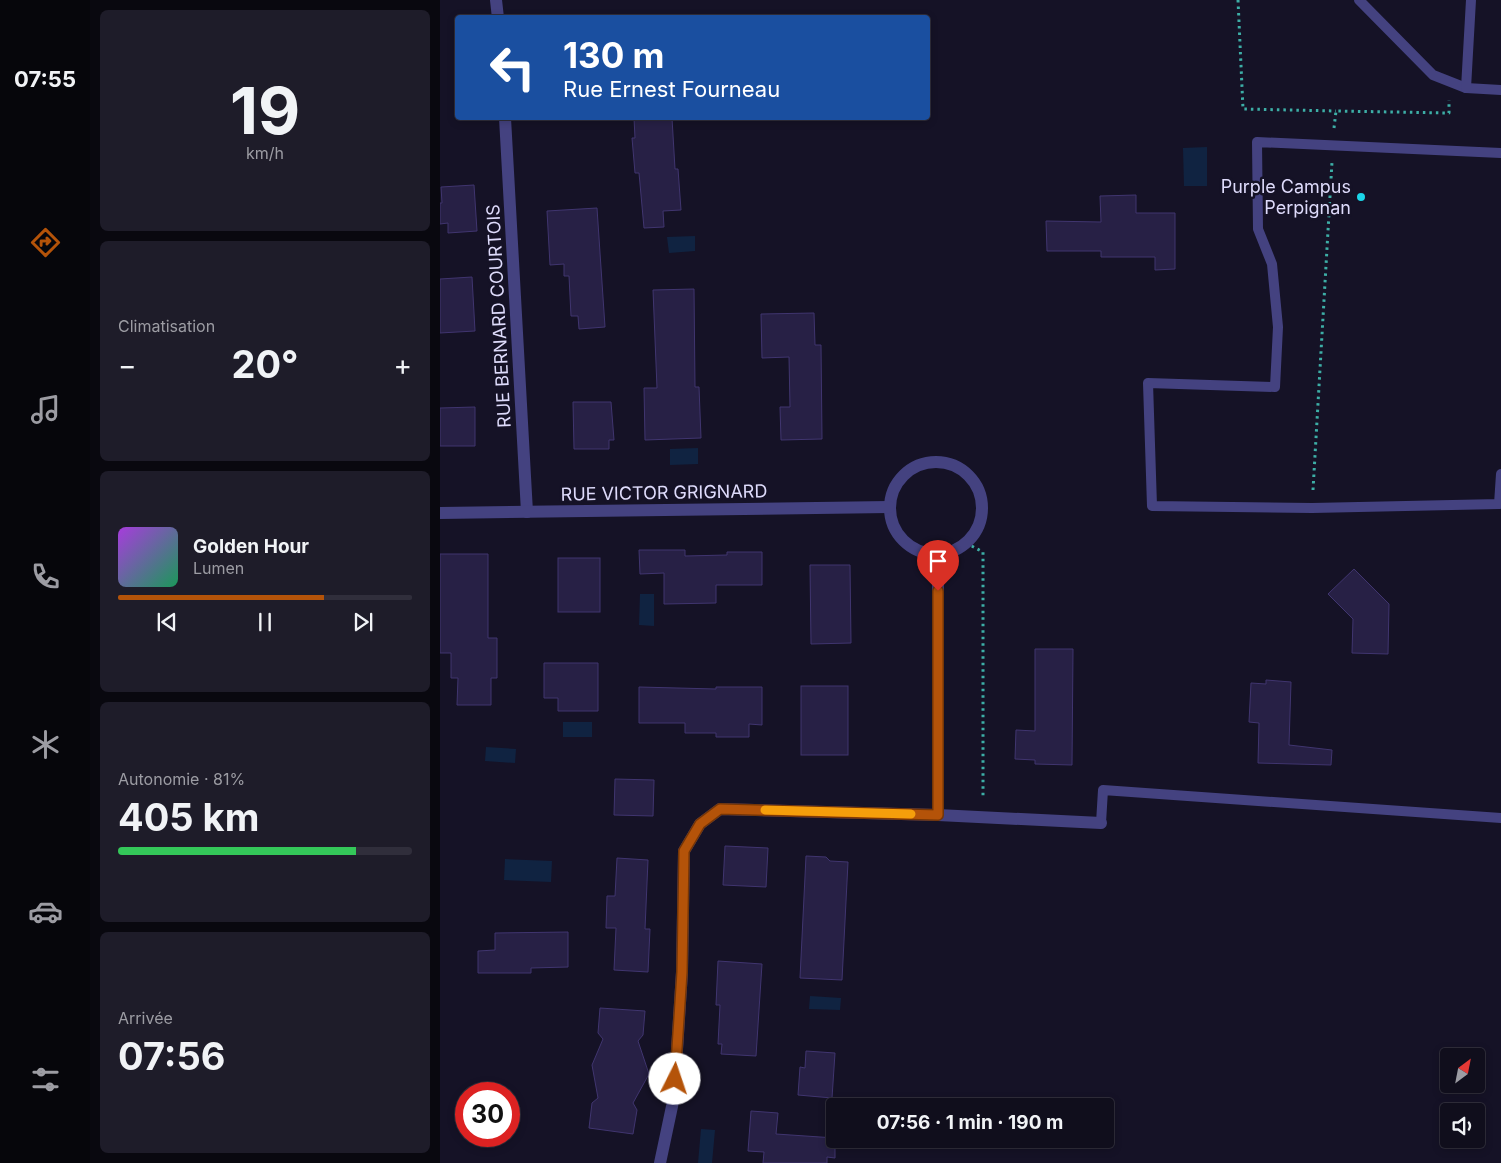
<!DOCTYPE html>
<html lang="fr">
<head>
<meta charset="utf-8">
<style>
  :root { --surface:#100e1c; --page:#1e1c29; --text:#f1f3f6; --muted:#9c9ca3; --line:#302e3b; --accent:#b45309 }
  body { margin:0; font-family:Inter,sans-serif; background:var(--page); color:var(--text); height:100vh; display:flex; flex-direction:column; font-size:19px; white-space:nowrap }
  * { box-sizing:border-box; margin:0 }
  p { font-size:16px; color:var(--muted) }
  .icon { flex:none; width:28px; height:28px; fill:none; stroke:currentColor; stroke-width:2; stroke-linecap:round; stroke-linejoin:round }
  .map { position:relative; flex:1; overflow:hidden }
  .panel { display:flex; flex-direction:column; gap:10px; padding:10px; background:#09080f; width:350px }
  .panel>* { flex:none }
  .banner { position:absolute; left:15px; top:15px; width:475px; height:105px; border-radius:5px; box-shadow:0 2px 8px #0003,0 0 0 1px var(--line); background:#1a4fa0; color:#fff; overflow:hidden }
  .needle { width:32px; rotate:32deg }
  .fabs { position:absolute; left:1000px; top:1048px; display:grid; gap:10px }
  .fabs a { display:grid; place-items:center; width:45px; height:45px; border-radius:5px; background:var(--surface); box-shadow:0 2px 8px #0003,0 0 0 1px var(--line); font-size:25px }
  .speed { position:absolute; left:15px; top:1082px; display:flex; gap:10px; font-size:25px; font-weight:700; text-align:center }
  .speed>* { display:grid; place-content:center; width:65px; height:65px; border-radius:50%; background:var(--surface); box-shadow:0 2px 8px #0003,0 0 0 1px var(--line); line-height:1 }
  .speed .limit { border:8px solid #d22; background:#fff; color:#111 }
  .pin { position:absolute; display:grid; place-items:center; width:42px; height:42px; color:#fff; margin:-51px -21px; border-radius:50% 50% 50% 0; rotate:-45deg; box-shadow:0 0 5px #0007 }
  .pin .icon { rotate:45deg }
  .me { position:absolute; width:55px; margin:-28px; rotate:4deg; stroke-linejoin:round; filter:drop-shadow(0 0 4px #0008) }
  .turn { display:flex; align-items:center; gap:18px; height:105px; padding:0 25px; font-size:22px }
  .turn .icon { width:65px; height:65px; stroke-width:2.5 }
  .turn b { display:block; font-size:35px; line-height:42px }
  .big { font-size:38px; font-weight:700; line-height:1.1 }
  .panel .tile { flex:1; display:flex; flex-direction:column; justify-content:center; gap:8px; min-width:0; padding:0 18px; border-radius:8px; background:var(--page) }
  .panel .dial { align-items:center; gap:0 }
  .dial b { font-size:65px; line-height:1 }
  .song { display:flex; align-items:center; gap:15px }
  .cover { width:60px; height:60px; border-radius:8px; background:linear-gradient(135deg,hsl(280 70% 55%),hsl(150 70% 35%)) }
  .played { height:5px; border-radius:2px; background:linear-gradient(90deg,var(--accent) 70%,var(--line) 70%) }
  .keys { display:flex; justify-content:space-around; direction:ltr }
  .heat { display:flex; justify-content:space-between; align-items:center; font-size:28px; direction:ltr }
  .charge { height:8px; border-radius:4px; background:linear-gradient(90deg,#34c759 81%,var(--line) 0) }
  .trip { position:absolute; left:386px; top:1098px; width:288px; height:50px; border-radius:5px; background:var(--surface); box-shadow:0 2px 8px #0003,0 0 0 1px var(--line); font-weight:700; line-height:50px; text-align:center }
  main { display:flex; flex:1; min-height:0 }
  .tab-bar { display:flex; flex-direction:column; width:90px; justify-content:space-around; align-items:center; background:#06060b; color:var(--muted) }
  .tab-bar .icon { width:35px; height:35px }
  .tab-bar .selected { color:var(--accent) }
  .tab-bar b { font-size:22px; color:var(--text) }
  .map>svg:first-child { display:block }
  .water { fill:#102341 }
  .building { fill:#272045; stroke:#40356f }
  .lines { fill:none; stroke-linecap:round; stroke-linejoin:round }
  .path { stroke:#3daea6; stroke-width:3; stroke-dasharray:2.5 4; stroke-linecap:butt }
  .lane { stroke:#444280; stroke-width:10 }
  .street { stroke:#444280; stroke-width:12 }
  .route-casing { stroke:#753606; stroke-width:12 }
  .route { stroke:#b45309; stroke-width:9 }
  .slow { stroke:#f59e0b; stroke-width:9 }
  .poi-dot { fill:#1bd5e8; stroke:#151226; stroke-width:2 }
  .labels { text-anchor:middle; stroke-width:5; stroke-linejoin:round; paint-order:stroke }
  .poi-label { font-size:18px; fill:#dedbfb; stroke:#151226; text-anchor:end }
  .street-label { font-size:18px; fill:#dedbfb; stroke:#151226 }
</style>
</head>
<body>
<main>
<nav class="tab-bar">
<b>07:55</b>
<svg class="icon selected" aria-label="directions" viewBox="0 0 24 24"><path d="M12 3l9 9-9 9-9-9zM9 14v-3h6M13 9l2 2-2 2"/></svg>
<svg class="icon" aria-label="music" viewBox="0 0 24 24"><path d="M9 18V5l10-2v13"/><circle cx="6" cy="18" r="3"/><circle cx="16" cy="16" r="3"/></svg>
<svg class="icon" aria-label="phone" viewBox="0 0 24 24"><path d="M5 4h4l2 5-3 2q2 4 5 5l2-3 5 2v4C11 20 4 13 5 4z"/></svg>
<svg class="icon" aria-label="climate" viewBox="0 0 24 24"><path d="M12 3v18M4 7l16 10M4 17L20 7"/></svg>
<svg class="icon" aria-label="car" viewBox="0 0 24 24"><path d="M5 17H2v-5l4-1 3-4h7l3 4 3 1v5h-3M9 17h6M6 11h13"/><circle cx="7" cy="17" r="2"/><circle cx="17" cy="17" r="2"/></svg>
<svg class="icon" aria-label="filters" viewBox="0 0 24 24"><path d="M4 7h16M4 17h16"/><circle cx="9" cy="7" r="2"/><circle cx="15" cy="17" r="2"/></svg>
</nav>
<section class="panel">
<div class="tile dial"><b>19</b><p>km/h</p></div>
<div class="tile"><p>Climatisation</p>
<div class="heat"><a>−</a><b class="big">20°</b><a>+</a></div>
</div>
<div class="tile">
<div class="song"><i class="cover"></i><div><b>Golden Hour</b><p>Lumen</p></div></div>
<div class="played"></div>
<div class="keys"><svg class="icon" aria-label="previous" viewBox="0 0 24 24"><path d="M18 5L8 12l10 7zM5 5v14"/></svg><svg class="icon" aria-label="pause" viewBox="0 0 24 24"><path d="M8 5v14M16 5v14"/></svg><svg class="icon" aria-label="next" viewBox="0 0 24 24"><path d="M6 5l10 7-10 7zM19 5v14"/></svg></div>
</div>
<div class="tile"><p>Autonomie · 81%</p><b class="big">405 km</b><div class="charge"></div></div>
<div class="tile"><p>Arrivée</p><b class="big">07:56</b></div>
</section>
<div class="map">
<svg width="1061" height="1163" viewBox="0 0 1061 1163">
  <rect width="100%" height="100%" fill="#151226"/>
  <!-- water -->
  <g class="water">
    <polygon points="767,147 767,186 744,186 743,148"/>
    <polygon points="255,236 255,251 229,253 227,237"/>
    <polygon points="258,448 258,464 230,465 230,449"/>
    <polygon points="200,594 214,594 214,626 199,625"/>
    <rect x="123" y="722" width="29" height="15"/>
    <polygon points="46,747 76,749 75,763 45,761"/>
    <polygon points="65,859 112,861 111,882 64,880"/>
    <polygon points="370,996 401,998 400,1010 369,1009"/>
    <polygon points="261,1129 275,1130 272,1163 258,1163"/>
  </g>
  <!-- building -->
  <g class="building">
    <polygon points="194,118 232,118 235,169 238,169 241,210 223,211 224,227 204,228 199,173 195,173 192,138 195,138"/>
    <polygon points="34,185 37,231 8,233 8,223 0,224 0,203 2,203 1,187"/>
    <polygon points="696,195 696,213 735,213 735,269 715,270 715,257 661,257 661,251 607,251 606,221 661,222 660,196"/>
    <polygon points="157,208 165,327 139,329 138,316 131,316 129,276 124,276 124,264 110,265 107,211"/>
    <polygon points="32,277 35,331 0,333 0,279"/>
    <polygon points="254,289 255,387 259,387 261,438 205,440 204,388 217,388 213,290"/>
    <polygon points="374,313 375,345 381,345 382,439 341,440 340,407 350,407 349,357 322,358 321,314"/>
    <polygon points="133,402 171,402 174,440 169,440 169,449 134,449"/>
    <polygon points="35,407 35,446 0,446 0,408"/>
    <polygon points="199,550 245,550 245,556 287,555 287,552 322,552 322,585 276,585 276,603 224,604 224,573 200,574"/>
    <polygon points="0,554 48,554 48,638 57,638 57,678 51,678 51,705 17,705 18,678 11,678 11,653 0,653"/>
    <rect x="118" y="558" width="42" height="54"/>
    <polygon points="370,565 410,565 411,643 371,644"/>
    <polygon points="914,569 949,604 948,654 912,653 913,619 888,594"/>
    <polygon points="595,649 633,649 632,765 595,764 595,760 575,759 576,730 595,731"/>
    <polygon points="104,663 158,663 158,711 118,711 118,698 104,698"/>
    <polygon points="826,680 851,682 849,745 892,750 891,765 818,763 819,723 809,722 811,683 826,684"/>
    <rect x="361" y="686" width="47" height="69"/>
    <polygon points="199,687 276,689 276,687 322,687 322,725 309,724 309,737 276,737 276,733 245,733 245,723 199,723"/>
    <polygon points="175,779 214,780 213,816 174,815"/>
    <polygon points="285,846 328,848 326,887 283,885"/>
    <polygon points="366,856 386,857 390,861 408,862 402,980 360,978"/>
    <polygon points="177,858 208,860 205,929 210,929 208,972 174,970 176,928 166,928 167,896 175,896"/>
    <polygon points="128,932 128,967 91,968 91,973 38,973 38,951 55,950 55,933"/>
    <polygon points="278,961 322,964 316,1056 281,1054 282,1044 278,1044 280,1005 276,1005"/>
    <polygon points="160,1008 205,1011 203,1035 198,1041 209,1074 193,1103 197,1110 193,1134 149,1128 152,1103 158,1098 152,1065 163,1039 158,1033"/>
    <polygon points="366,1051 395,1053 392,1098 358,1095 360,1067 365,1068"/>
    <polygon points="311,1111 338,1113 336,1134 395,1138 395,1158 387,1157 387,1163 323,1163 324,1152 308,1151"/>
  </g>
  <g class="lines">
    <!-- path -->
    <g class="path">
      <polyline points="798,0 803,109 896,111"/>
      <polyline points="894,128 896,111 1009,113 1009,100"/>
      <polyline points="873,490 892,162"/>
      <polyline points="526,543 543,552 543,799"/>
    </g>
    <!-- lane -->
    <g class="lane">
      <polyline points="919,0 993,75 1026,88 1061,90"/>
      <polyline points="1026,88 1031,0"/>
      <polyline points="1061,153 817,142 818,229 832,264 838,327 835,387 708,383 712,506 872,508 1059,504 1061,474"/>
      <polyline points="661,823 663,790 1061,818"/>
    </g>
    <!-- street -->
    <g class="street">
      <polyline points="56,0 58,18"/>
      <polyline points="65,118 87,512"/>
      <circle cx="496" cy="508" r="46"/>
      <polyline points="0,513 449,507"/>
      <polyline points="498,815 498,554"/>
      <polyline points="220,1163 234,1097 242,972 244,851 260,824 280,809 498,815 661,823"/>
    </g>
  </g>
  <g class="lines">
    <!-- route casing -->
    <g class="route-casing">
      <polyline id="route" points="235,1079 242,972 244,851 260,824 280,809 498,815 498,591"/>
    </g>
    <!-- route -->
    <use href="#route" class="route"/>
    <!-- slow -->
    <polyline class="slow" points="325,810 471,814"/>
  </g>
  <!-- markers -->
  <circle class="poi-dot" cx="921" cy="197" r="5"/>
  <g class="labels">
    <!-- poi labels -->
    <g class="poi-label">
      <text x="911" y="193">Purple Campus<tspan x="911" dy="21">Perpignan</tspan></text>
    </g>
    <!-- street labels -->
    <g class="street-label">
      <text transform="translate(59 316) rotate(-93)" y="6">RUE BERNARD COURTOIS</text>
      <text transform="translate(224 493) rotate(-1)" y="6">RUE VICTOR GRIGNARD</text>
    </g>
  </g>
</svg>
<div class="fabs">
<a><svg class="needle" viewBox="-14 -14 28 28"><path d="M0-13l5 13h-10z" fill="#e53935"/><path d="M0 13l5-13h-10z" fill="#9c9ca3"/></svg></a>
<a><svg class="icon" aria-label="sound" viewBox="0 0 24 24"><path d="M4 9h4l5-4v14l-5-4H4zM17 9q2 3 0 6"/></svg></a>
</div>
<div class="speed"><div class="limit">30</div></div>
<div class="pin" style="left:498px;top:591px;background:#d93025"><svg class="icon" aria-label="arrive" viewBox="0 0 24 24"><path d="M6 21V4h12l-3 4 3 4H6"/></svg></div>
<svg class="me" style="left:235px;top:1079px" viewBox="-20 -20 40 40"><circle r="19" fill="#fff"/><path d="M0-13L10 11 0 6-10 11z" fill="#b45309"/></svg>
<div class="trip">07:56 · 1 min · 190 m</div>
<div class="banner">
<div class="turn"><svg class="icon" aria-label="left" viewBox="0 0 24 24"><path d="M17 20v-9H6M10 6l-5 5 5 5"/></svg><div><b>130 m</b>Rue Ernest Fourneau</div></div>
</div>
</div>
</main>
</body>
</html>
